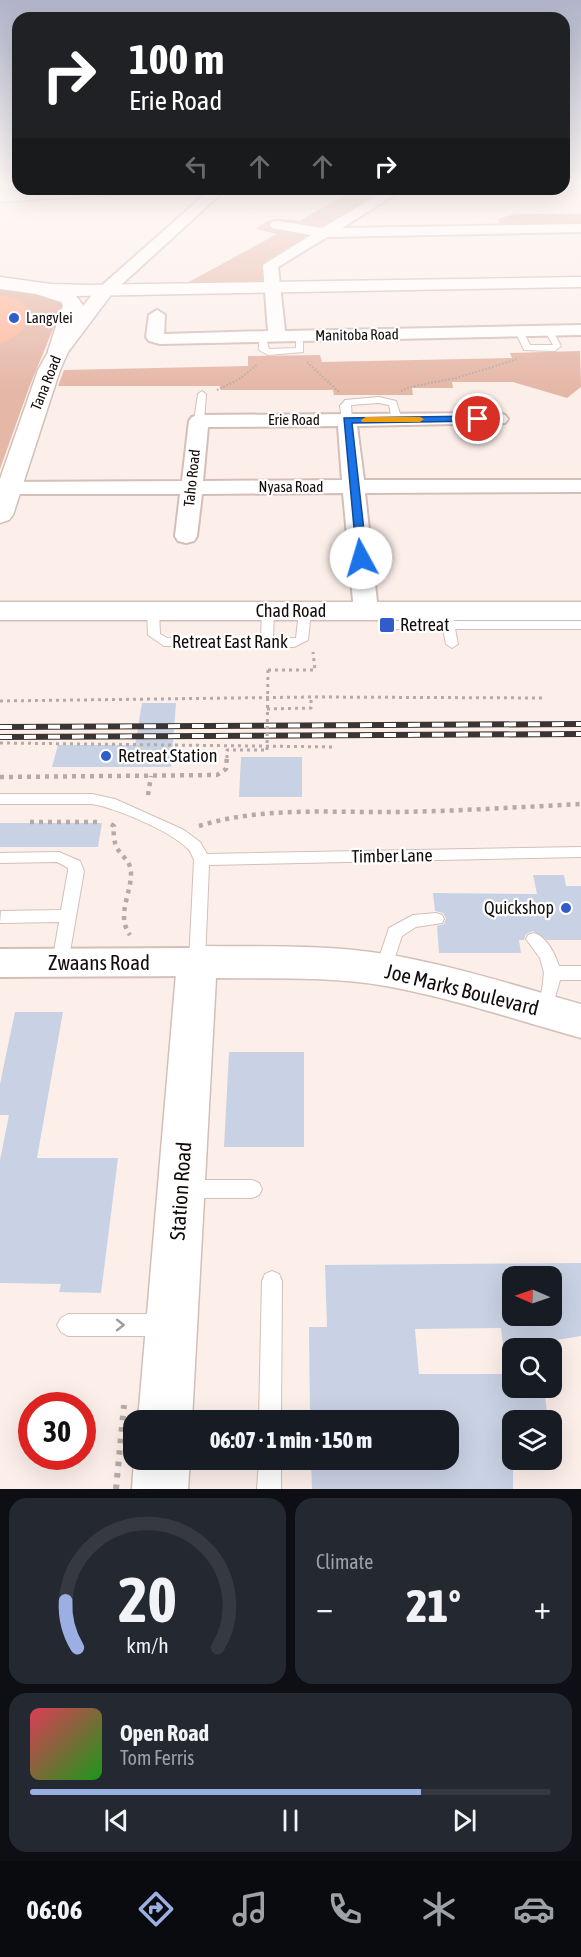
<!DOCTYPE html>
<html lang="en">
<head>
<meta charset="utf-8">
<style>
  :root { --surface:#171b24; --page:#242831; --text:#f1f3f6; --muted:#9ea1a6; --line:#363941; --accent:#9bafe3 }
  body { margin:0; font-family:"Asap Condensed",sans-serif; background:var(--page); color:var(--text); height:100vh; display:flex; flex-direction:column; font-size:22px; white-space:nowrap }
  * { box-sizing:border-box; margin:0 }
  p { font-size:20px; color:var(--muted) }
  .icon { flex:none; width:33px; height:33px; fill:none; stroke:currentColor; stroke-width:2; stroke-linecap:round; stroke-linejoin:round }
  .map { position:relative; height:1489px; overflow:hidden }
  .sheet { display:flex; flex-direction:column; gap:9px; padding:9px; background:#0d0f14; flex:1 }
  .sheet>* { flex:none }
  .guide { position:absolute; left:12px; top:12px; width:558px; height:183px; border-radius:18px; box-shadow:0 6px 24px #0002; background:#202124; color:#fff; overflow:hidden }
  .needle { width:39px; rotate:272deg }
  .controls { position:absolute; left:502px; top:1266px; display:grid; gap:12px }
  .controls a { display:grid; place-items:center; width:60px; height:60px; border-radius:12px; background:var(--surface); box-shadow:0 6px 24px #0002; font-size:30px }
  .speed { position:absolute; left:18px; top:1392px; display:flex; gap:12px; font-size:30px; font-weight:700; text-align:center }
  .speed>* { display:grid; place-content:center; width:78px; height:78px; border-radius:50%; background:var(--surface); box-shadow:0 6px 24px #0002; line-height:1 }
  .speed .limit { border:9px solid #d22; background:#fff; color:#111 }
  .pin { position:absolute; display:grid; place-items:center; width:51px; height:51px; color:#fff; margin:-26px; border:3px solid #fff; border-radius:50%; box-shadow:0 2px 6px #0007 }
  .me { position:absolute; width:66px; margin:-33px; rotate:354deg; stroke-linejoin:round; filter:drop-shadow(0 0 4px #0008) }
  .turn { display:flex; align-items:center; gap:21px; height:126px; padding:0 18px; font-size:27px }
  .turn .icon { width:78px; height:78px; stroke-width:2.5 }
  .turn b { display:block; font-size:42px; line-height:51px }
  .lanes { display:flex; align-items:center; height:57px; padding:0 18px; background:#0003; justify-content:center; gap:30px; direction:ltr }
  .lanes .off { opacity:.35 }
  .big { font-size:45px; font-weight:800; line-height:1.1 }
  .sheet .card { flex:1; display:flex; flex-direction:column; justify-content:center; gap:9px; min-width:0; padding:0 21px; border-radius:18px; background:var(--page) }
  .sheet .dial { align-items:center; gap:0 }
  .dial svg { height:156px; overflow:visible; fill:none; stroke:var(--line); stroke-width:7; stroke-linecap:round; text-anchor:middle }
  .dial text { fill:var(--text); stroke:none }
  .song { display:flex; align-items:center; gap:18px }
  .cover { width:72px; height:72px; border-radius:9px; background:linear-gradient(135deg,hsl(350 70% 55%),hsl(120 70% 35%)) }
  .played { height:6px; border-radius:3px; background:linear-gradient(90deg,var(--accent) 75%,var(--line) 75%) }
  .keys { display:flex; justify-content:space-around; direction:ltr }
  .heat { display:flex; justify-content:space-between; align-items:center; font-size:33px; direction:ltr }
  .sheet .tiles { flex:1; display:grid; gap:9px; grid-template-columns:1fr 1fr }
  .card:last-child { grid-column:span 2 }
  .trip { position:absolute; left:123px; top:1410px; width:336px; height:60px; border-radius:18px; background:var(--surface); box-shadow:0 6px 24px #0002; font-weight:800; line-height:60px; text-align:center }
  .tab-bar { display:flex; height:96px; justify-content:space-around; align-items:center; background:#090b0e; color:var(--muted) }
  .tab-bar .icon { width:42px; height:42px }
  .tab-bar .current { color:var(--accent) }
  .tab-bar b { font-size:27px; color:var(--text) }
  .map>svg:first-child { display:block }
  .green { fill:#e5b7a7 }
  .water { fill:#feb79d }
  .building { fill:#c9d2e4; fill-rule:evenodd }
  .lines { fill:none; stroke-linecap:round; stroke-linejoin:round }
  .service-casing { stroke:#d4bfb8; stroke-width:2 }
  .minor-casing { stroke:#d4bfb8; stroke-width:4 }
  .tertiary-casing { stroke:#d4bfb8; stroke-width:3 }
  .secondary-casing { stroke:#d4bfb8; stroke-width:3 }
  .path-far3 { stroke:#b5aaa6; stroke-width:2; stroke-dasharray:1.5 2; stroke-linecap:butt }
  .path-far2 { stroke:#b5aaa6; stroke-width:3; stroke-dasharray:3 4; stroke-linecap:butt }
  .path-far1 { stroke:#b5aaa6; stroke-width:4.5; stroke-dasharray:4 5; stroke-linecap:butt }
  .path { stroke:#b5aaa6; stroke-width:6; stroke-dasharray:4.5 7; stroke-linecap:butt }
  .service { fill:#fff; fill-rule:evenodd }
  .minor { fill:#fff; fill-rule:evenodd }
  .tertiary { fill:#fff; fill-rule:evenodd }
  .secondary { fill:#fff; fill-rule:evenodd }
  .rail-casing { stroke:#3c3432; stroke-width:6 }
  .rail { stroke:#fff; stroke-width:4; stroke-dasharray:12; stroke-linecap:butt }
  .path-bridge { stroke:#b5aaa6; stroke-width:3; stroke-dasharray:3 4; stroke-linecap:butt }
  .oneway { stroke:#a19e9d }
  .route { fill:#1a73e8; stroke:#114b97; stroke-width:1.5 }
  .slow { fill:#f59e0b }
  .poi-dot { fill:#315ccb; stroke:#fff; stroke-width:2 }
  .labels { text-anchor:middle; stroke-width:4.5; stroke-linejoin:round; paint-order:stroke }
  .far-poi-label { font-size:15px; fill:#130c0a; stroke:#fff; text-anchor:start }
  .far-street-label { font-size:15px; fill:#130c0a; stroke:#fff }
  .street-label { font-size:18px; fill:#130c0a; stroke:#fff }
  .poi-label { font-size:18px; fill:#130c0a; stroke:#fff; text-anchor:start }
  .near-street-label { font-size:21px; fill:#130c0a; stroke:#fff }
</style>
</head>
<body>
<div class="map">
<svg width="581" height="1489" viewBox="0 0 581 1489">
  <rect width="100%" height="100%" fill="#fcefea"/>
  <!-- green -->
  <g class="green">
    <path d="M355 189H391L325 229C309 226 282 216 268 225L270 229 304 232 311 236 264 266V279L261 282 187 283 277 234 256 229C268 217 283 218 299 221Z"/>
    <polygon points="515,214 581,214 581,228 502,229 498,219"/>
    <polygon points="0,289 54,298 63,305 30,385 0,469"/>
    <polygon points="580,351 581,387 567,398 513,382 452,382 453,388 412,388 413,395 334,395 333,390 221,390 220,386 58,386 64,370 248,366 248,356 320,355 322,362 512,358 510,353"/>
  </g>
  <!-- water -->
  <path class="water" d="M0 295 17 300 27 307C30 327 18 337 0 344Z"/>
  <!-- building -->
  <g class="building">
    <polygon points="142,703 176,703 171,767 52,767 58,745 135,745"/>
    <polygon points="241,757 302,757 302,797 239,797"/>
    <polygon points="0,823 102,823 98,847 0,847"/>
    <polygon points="533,875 564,875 566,886 581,886 581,940 547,940 533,931 526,934 524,940 519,940 521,953 439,953 437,926 444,924 446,918 443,913 435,911 433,893 537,894"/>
    <polygon points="15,1012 63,1012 37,1158 118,1158 101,1293 59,1292 61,1284 0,1283 0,1160 9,1115 0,1115 0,1084"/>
    <polygon points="229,1052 304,1052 304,1147 224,1147"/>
    <path d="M581 1263V1336L538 1343V1348H513V1388H544L548 1420H513V1460H552V1451L554 1466 513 1465V1489H312L311 1460H448V1420H310L309 1327H327L325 1265ZM513 1276H552V1316H513ZM501 1328 506 1374H419L415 1329Z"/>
  </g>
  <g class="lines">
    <!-- service casing -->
    <g class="service-casing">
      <g id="service">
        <polygon points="516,329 522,329 530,345 553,345 545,331 552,329 561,346 555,351 524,350 515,331"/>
        <polygon points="296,334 303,336 303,352 268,355 259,350 259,335 265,335 269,349 296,348"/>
        <polygon points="202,391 206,394 204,421 199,424 194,421 198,394"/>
        <polygon points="379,397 396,401 402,420 400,422 392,420 389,405 379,403 351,405 352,420 347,423 342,420 340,406 345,400"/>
        <polygon points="153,607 159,611 160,634 167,638 261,639 262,611 268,607 274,611 273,639 296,638 299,611 305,607 311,611 308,640 294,647 164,646 148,635 147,611"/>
        <polygon points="447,612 451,613 454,621 581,621 581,629 455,629 458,644 452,648 446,644 443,629 387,629 381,625 387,621 442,621 441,616"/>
        <path d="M0 794H92L115 799 184 830 200 842 207 854 581 847V857L209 865 205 962 203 967 197 968 191 967 189 962 194 860C192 856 191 851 187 848 170 831 116 808 92 804H0Z"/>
        <polygon points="59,852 80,861 84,871 68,963 66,968 60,969 54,968 52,963 59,922 0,923 1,911 61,910 68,871 68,868 57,862 0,863 0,853"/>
        <polygon points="436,913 442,915 444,919 442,923 416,927 402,936 389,975 383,977 377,975 375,970 389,928 413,915"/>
        <path d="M534 933C547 937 555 954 559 966H581V980H560L550 1015 544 1017 538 1015 536 1010 542 990 544 973 540 958 526 939 528 935Z"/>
        <polygon points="186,1180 252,1180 259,1183 262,1189 259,1195 252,1198 186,1198 179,1195 176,1189 179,1183"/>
        <polygon points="272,1271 279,1274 282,1281 281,1420 259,1420 262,1281 265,1274"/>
        <polygon points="68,1314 162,1314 169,1318 173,1325 169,1332 162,1336 68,1336 61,1332 57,1325 61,1318"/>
        <polygon points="259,1460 281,1460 281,1489 257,1489"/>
      </g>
    </g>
    <!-- minor casing -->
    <g class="minor-casing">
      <g id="minor">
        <polygon points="211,189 226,189 111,294 99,294 97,291 99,288"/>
        <polygon points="388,189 404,189 342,228 581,224 581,232 327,237 278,267 285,331 581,325 581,335 160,344 149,341 146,337 149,315 157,310 165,315 164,334 268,331 263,265 311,235 272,228 270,225 272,222 277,221 322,228"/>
        <path d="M498 413 505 415 508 419 505 423 357 426 364 480H581V492L365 493 378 611 375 616 366 618 357 616 354 611 343 493 202 494 197 536 194 541 186 543 178 541 175 536 180 494H0V482L182 481 189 421 192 417 199 415ZM338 426 342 480 203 481 208 427Z"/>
        <polygon points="197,948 209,952 214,962 209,972 197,976 0,977 0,949"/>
      </g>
    </g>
    <!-- tertiary casing -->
    <g class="tertiary-casing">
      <g id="tertiary">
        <polygon points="50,189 128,189 120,194 0,202 0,192"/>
        <polygon points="105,285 112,287 114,291 68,352 60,370 13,515 9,520 0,523 0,479 38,370 51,347 98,287"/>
        <rect x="0" y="602" width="581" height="18"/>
      </g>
    </g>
    <!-- secondary casing -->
    <g class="secondary-casing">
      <g id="secondary">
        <polygon points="0,277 51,284 87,285 581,277 581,287 76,296 83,305 68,351 65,355 58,357 51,355 48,351 63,305 61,302 36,294 0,289"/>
        <path d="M197 946C260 947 323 944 385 954 452 965 516 986 581 1004V1038C516 1020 452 998 386 986 330 976 273 979 216 978L192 1420H138L177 962 183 951Z"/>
        <polygon points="134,1460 190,1460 188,1489 132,1489"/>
      </g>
    </g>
    <!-- path-far3 -->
    <g class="path-far3">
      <polyline points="307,362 339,392"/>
      <polyline points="217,390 238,380 258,364"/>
      <polyline points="401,391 410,387 456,378 518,359"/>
    </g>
    <!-- path-far2 -->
    <g class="path-far2">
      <polyline points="268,670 315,670 313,652"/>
      <polyline points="0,701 311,697 544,698"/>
      <polyline points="267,709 311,708 311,697"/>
      <polyline points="0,743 336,747"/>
      <polyline points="227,758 227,750 267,750"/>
    </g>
    <!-- path-far1 -->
    <g class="path-far1">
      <polyline points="0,777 217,775 226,769 227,756"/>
      <polyline points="148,795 151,776"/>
      <polyline points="30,822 102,822"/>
      <path d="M111 824 114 826C111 858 131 853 131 874 131 894 116 916 130 935"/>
      <path d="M199 826C263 806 333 813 399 812 459 811 520 807 581 804"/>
    </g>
    <!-- path -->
    <polyline class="path" points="116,1489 124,1405"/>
    <!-- service -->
    <use href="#service" class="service"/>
    <!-- minor -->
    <use href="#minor" class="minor"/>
    <!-- tertiary -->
    <use href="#tertiary" class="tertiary"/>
    <!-- secondary -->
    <use href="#secondary" class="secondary"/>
    <!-- rail casing -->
    <g class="rail-casing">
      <g id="rail">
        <polyline points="0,727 581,724"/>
        <polyline points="0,737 581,734"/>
      </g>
    </g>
    <!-- rail -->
    <use href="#rail" class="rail"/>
    <!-- path-bridge -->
    <polyline class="path-bridge" points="267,750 268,670"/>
  </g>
  <!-- one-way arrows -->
  <defs><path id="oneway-chevron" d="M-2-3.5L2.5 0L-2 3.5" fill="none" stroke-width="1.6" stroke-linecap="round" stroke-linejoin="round" transform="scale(1.5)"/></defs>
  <use class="oneway" href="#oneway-chevron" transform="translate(120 1325)"/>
  <!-- sky -->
  <linearGradient id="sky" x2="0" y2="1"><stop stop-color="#b1b5ca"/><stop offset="0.47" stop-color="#fef8f6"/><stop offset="1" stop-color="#fef8f6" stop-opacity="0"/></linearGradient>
  <rect width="581" height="390" fill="url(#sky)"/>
  <!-- route -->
  <polygon class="route" points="478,416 483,419 482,421 352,423 367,558 361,562 357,561 344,418"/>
  <!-- slow -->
  <polygon class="slow" points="366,417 420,417 424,419 420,422 362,422 361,420"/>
  <!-- markers -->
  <g class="poi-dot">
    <circle cx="14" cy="318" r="6"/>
    <rect x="379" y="617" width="16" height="16" rx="3"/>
    <circle cx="106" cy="756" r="6"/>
    <circle cx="566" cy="908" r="6"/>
  </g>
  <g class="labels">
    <!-- far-poi labels -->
    <g class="far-poi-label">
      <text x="26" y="323">Langvlei</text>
    </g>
    <!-- far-street labels -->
    <g class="far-street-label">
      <text transform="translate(357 335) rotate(-1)" y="5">Manitoba Road</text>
      <text transform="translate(46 383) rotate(-68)" y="5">Tana Road</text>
      <text x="294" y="425">Erie Road</text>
      <text transform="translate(192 478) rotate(-84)" y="5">Taho Road</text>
      <text x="291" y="492">Nyasa Road</text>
    </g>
    <!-- street labels -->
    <g class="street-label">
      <text x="291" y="617">Chad Road</text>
      <text x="230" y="648">Retreat East Rank</text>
      <text transform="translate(392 856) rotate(-1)" y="6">Timber Lane</text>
    </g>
    <!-- poi labels -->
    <g class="poi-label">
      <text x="400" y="631">Retreat</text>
      <text x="118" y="762">Retreat Station</text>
      <text x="554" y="914" text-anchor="end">Quickshop</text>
    </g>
    <!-- near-street labels -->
    <g class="near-street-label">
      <text x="99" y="970">Zwaans Road</text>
      <text transform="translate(462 990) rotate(14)" y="7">Joe Marks Boulevard</text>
      <text transform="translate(181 1191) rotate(-86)" y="7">Station Road</text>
    </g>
  </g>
</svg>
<div class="controls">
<a><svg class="needle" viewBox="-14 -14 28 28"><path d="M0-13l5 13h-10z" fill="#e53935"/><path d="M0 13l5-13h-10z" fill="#9ea1a6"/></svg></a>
<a><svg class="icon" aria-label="search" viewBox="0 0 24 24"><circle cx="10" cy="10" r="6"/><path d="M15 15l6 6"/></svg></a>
<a><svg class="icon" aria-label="layers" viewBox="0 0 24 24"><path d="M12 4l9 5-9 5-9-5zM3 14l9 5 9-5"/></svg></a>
</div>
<div class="speed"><div class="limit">30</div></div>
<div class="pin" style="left:478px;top:419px;background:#d93025"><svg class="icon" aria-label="arrive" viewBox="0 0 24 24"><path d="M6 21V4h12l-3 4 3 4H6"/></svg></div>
<svg class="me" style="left:361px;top:558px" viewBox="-20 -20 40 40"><circle r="19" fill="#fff"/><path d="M0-13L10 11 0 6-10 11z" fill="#1a73e8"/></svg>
<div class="trip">06:07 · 1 min · 150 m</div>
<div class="guide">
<div class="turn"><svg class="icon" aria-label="right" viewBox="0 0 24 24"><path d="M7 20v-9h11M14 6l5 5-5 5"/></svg><div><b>100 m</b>Erie Road</div></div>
<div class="lanes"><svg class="icon off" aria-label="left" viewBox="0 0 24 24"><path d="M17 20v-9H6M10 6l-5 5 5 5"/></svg><svg class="icon off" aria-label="ahead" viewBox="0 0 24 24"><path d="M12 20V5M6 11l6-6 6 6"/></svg><svg class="icon off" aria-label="ahead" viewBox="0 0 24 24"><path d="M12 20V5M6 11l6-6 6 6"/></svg><svg class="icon" aria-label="right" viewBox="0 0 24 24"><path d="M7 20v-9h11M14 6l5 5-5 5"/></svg></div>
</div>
</div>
<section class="sheet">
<div class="tiles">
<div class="card dial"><svg viewBox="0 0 100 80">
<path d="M14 69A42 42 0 1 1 86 69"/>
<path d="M14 69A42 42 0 0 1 8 45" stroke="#9bafe3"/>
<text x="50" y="56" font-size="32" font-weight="700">20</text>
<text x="50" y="72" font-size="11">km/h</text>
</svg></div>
<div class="card"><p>Climate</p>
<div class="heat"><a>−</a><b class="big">21°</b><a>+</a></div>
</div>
<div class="card">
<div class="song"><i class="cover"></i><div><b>Open Road</b><p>Tom Ferris</p></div></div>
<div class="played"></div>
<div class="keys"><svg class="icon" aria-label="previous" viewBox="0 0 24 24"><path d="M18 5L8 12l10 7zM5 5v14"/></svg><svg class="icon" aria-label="pause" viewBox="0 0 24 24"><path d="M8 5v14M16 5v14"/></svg><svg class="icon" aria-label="next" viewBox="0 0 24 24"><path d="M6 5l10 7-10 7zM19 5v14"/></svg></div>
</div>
</div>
</section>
<nav class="tab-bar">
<b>06:06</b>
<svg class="icon current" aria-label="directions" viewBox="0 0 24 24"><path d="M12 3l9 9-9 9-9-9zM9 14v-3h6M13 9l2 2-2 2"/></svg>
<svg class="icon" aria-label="music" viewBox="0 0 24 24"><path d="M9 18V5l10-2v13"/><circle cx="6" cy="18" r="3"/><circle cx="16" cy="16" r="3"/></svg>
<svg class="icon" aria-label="phone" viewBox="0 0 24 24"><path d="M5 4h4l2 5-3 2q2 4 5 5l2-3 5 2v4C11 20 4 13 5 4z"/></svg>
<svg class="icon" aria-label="climate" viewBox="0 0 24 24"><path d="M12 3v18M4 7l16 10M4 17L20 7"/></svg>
<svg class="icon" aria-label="car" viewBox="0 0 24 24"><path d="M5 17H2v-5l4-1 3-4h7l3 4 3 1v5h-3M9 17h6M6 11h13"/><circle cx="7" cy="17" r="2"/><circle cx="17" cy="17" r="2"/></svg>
</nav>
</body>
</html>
